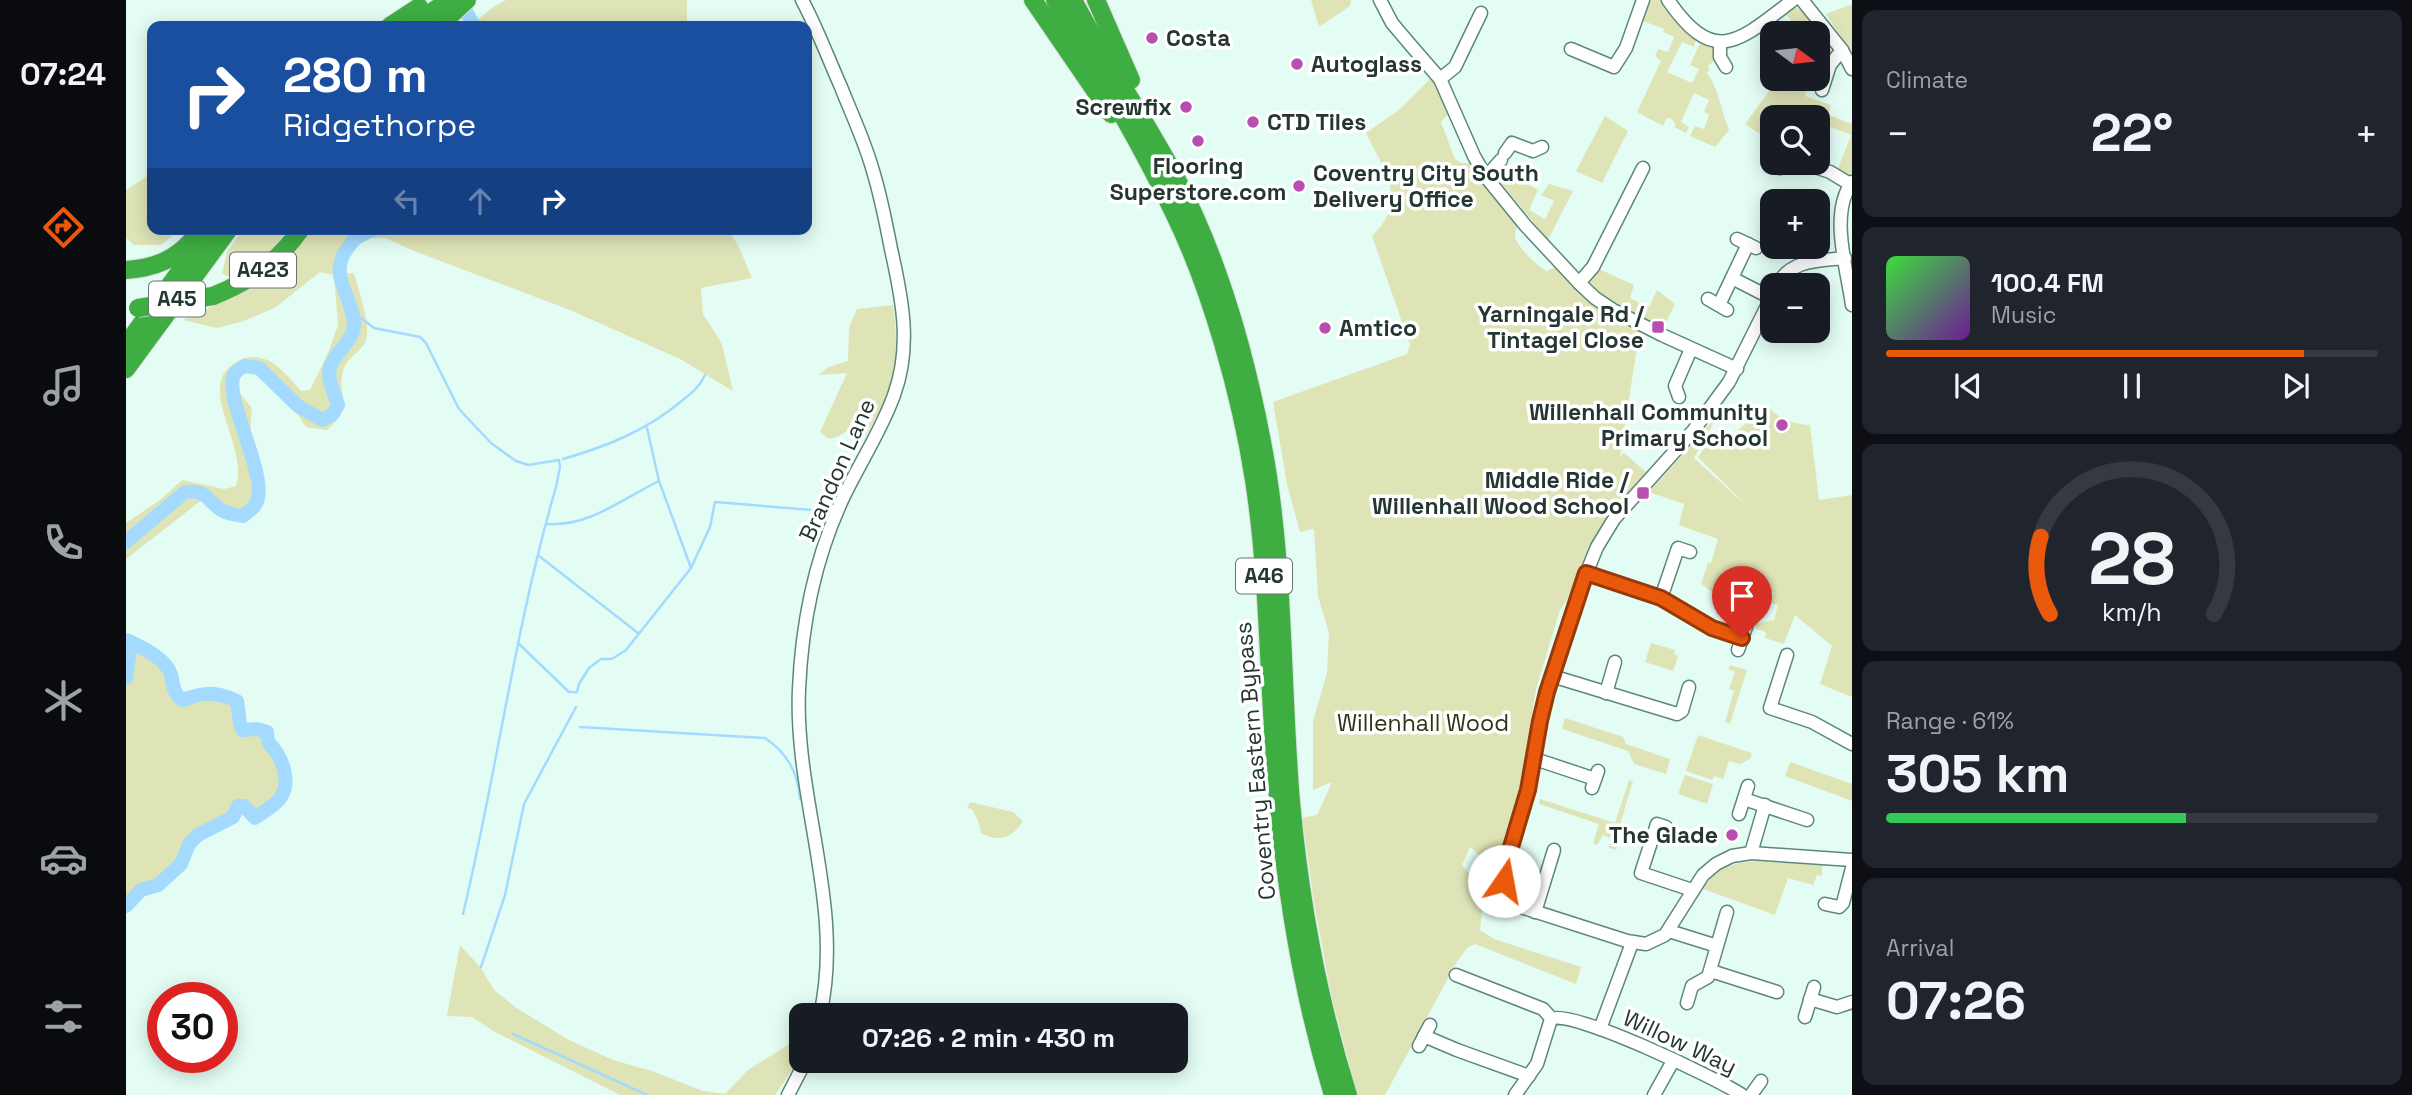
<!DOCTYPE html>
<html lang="en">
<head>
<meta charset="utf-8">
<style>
  :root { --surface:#171b24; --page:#20242c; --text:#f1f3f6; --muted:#9ea1a6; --line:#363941; --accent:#ea580c }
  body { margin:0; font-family:"Space Grotesk",sans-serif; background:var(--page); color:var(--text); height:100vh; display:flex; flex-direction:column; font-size:26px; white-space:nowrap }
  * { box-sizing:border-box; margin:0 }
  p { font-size:23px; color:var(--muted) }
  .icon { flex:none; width:38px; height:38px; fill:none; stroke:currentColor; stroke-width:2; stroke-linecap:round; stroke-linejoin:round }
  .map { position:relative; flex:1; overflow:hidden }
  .drawer { display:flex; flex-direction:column; gap:10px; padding:10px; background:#0d0f14; width:560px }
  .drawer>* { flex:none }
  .hud { position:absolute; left:21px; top:21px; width:665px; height:214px; border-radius:14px; box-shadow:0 4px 18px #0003; background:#1a4fa0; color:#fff; overflow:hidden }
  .needle { width:46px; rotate:105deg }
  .tools { position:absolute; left:1634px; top:21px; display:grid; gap:14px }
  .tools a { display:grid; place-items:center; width:70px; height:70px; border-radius:14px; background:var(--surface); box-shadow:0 4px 18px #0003; font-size:35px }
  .speed { position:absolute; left:21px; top:982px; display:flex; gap:14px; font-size:35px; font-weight:700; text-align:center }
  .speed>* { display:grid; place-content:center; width:91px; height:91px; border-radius:50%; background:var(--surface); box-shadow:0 4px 18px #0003; line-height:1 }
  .speed .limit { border:10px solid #d22; background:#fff; color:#111 }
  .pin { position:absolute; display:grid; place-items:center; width:60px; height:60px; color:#fff; margin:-72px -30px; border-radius:50% 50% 50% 0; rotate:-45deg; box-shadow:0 0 7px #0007 }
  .pin .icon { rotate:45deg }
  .me { position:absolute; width:77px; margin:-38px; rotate:12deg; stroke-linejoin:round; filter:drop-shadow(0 0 5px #0008) }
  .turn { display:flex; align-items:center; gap:24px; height:147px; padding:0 21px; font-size:32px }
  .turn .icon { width:91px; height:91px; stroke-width:2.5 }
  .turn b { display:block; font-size:49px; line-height:60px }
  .lanes { display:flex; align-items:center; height:66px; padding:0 21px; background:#0003; justify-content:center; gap:35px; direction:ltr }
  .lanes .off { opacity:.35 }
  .big { font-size:52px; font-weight:700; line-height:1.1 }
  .drawer .tile { flex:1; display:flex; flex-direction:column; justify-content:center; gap:10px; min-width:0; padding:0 24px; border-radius:14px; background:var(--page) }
  .drawer .dial { align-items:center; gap:0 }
  .dial svg { height:182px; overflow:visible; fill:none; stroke:var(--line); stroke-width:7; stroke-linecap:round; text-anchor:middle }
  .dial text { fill:var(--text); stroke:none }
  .song { display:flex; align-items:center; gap:21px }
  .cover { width:84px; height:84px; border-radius:10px; background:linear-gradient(135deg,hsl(120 70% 55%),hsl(280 70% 35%)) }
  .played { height:7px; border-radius:4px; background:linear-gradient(90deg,var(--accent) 85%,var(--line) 85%) }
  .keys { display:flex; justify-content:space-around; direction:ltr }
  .heat { display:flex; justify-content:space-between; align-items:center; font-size:38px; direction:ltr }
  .charge { height:10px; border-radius:5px; background:linear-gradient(90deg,#34c759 61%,var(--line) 0) }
  .trip { position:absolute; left:663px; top:1003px; width:399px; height:70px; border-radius:14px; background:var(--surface); box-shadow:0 4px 18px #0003; font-weight:700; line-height:70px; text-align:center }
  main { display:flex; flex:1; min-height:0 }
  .menu { display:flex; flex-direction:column; width:126px; justify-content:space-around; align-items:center; background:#090b0e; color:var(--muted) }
  .menu .icon { width:49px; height:49px }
  .menu .current { color:var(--accent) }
  .menu b { font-size:32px; color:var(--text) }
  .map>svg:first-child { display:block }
  .green { fill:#dfe4b7 }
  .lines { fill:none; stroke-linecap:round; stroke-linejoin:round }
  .stream { stroke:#a3dafe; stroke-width:2.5 }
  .river { stroke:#a3dafe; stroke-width:14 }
  .minor-casing { stroke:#5d877b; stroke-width:15 }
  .highway-casing { stroke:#dcdfde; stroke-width:20 }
  .minor { stroke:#fff; stroke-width:12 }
  .highway { stroke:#3eae42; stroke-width:18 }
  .highway-bridge-casing { stroke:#dcdfde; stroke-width:20; stroke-linecap:butt }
  .highway-bridge { stroke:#3eae42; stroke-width:18 }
  .route-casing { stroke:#983908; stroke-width:18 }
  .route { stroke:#ea580c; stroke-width:12 }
  .poi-dot { fill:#b74eb0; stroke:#fff; stroke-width:2.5 }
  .labels { text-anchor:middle; stroke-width:7; stroke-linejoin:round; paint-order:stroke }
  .shield { fill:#fff; stroke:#667370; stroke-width:2 }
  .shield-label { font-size:21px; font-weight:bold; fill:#253732 }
  .poi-label { font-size:23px; font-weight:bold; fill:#253732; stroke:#fff; text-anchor:start }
  .street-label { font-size:23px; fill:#253732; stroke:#fff }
  .park-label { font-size:23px; fill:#303313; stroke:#fff }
</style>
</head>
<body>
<main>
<nav class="menu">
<b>07:24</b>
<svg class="icon current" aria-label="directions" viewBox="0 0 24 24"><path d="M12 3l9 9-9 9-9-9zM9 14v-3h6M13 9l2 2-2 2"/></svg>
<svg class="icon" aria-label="music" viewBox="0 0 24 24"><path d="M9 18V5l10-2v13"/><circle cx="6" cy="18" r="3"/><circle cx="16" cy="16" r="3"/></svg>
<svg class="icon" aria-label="phone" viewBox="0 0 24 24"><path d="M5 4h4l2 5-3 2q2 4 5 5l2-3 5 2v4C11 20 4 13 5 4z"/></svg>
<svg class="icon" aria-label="climate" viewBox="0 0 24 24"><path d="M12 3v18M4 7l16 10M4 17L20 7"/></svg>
<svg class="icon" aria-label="car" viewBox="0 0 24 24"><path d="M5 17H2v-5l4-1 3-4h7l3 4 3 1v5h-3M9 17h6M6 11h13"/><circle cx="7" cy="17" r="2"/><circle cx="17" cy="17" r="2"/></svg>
<svg class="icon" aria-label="filters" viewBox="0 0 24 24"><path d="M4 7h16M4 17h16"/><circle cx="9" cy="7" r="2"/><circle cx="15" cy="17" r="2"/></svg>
</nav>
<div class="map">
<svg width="1726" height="1095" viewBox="0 0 1726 1095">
  <rect width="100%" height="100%" fill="#e3fdf5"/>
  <!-- green -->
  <g class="green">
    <polygon points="380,0 561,0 561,26 344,26 367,7"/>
    <polygon points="1185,0 1225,0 1224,6 1193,27"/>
    <path d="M1525 0H1535L1556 28 1570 40 1568 47 1556 42 1541 72 1566 83 1573 69 1564 65 1574 43C1583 46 1591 48 1590 59L1582 66 1583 70 1581 73C1593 89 1595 111 1603 130L1589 147 1564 136 1569 126 1578 129 1583 115 1578 112 1583 100 1568 93 1555 122 1563 127 1560 133 1548 127 1550 125 1546 119 1541 118 1537 126 1511 112 1535 61 1529 56 1532 49 1542 52 1548 37 1537 32 1538 29 1517 21Z"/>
    <polygon points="1726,4 1726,53 1700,14"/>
    <polygon points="1670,7 1681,15 1709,53 1701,61 1692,61 1692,33 1675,33 1659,13"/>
    <path d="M1305 78 1313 86 1324 112 1315 122 1329 159 1335 163H1347L1392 225C1390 230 1389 231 1389 236 1390 246 1413 268 1421 271L1430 267 1514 329 1494 456 1498 453 1520 472 1487 514 1443 597 1434 610 1410 689 1392 805 1377 856 1370 870 1344 847 1336 865 1358 891 1354 930 1368 939 1455 967 1450 984 1349 944 1341 948 1332 960 1259 1095H1231L1205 994 1188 902 1176 818 1191 815 1206 782 1187 790V721L1201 673 1203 633 1192 596 1188 529 1174 532 1161 484 1147 402 1281 354 1284 345 1246 236C1283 201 1258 170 1240 133L1273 110Z"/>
    <path d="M1652 79H1672L1671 81 1681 86 1679 96 1705 105 1703 115 1726 124V175H1717L1711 172 1725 135 1692 122V117C1679 117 1668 111 1655 112L1650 117H1647V121L1634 134 1619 124Z"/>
    <polygon points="1479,116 1502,131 1476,183 1450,171"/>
    <polygon points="1377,167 1381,169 1381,172 1412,190 1403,210 1419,219 1428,201 1415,195 1423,184 1447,191 1422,240 1372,179"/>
    <polygon points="26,173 26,229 54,229 35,245 8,245 0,238 0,190"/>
    <path d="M117 229H164C152 243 115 290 96 273L101 252Z"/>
    <path d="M188 229H601L612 245 626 278 575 288 577 314 596 344 607 391 554 359 444 310 293 253 259 238H228L213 262 215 274 228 273C232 290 249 332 237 346 230 354 219 361 217 371 210 402 231 402 201 430L180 427 168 409 147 390 133 368 118 366 108 374 107 385 126 408 123 444 134 492 130 505 117 516 98 511 81 496 0 559V523L34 500 56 480 98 489 110 486C124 443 62 381 117 359 142 350 160 374 175 391L184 390 202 353 212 325 208 275 194 272 150 307 118 321 91 328 57 320 140 282Z"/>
    <polygon points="1471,268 1508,285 1504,298 1523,307 1531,290 1549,304 1536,330 1489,307 1462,285"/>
    <path d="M767 305C771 329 772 369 763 392 756 409 746 424 737 440L731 428C720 430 714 437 703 439L694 432 721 373 692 375 703 367 722 361 723 327 731 309Z"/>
    <path d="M1605 392 1568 458 1622 507 1572 457 1591 430 1605 437 1641 404C1651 419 1666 424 1684 425L1693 500 1726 495V697L1694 684 1706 646 1669 615 1658 644 1639 638 1640 632 1630 629 1629 624 1648 620 1652 605 1645 603 1648 593 1624 585 1607 606 1575 584 1582 563H1585L1592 539 1553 525 1558 504 1523 492 1588 419Z"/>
    <path d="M5 642C17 650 35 657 43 670 49 681 44 693 57 700 77 692 91 691 111 701L114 724 117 729H131L141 732C142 742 146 744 150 752 168 786 156 798 129 818L119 806H112L107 817 72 835 63 844 55 864 32 885 15 890 0 906V647Z"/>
    <polygon points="1525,643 1549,650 1548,654 1552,656 1547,671 1519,662"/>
    <polygon points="1604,665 1621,670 1604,724 1599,722 1608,691 1603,689 1609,672 1602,669"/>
    <polygon points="1439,718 1497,737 1500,744 1544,759 1540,774 1508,764 1502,751 1436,729"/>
    <polygon points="1572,735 1626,753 1624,759 1614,764 1603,761 1597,779 1588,776 1586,780 1560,771"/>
    <polygon points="1664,762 1726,784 1726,801 1659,776"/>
    <polygon points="1559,775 1587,784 1581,804 1552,794"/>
    <polygon points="1503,780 1507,781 1493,828 1497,830 1490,850 1483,848 1486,839 1477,835 1471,845 1467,843 1473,824 1413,804 1414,799 1489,823"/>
    <path d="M844 802 887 812 897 821C887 838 872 843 855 833L853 823 846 809 841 808Z"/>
    <path d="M1632 861 1696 865V876L1691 875 1687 885 1662 878 1649 915 1577 889C1590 868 1607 862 1632 861Z"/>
    <path d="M334 945 355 968 368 990 392 1009 443 1040 487 1060 526 1071 577 1091 599 1094 622 1070 675 1037C676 1058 661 1078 649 1095H494L369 1032 346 1017 321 1016Z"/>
  </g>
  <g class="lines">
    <!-- stream -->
    <g class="stream">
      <path d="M226 311 248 328 294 337 300 343 333 409 365 443 390 461 402 465 433 460 434 467 430 487C389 627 371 772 337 914"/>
      <polyline points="521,428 533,481 565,568"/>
      <path d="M437 459C482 446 522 430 558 399 567 392 574 386 579 375"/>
      <path d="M421 524C463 527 496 499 533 481"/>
      <polyline points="413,556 512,633"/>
      <polyline points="392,643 443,692 451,692 453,684 463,668 475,659 486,659 500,650 565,568 584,527 589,502 698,511"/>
      <path d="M454 727 639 738C661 753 672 772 674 799"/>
      <polyline points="355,967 379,895 398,804 450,707"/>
      <polyline points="387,1034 521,1095"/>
    </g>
    <!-- river -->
    <g class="river">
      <polyline points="334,0 348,26"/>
      <path d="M0 542 59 492C83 489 82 504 99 512 104 514 111 515 117 516 120 513 127 509 129 505 147 481 94 395 109 373 112 370 115 368 118 366L133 368 172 406 196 420 206 415 212 405C209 396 203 382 203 373 204 355 228 342 228 325 228 299 203 277 219 252 229 237 231 237 248 229"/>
      <path d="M0 640C14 646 35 656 43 670 49 681 44 692 57 700 77 692 90 691 111 701L114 724 117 730 131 729 141 732 142 742C155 755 166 779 155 797 150 805 137 812 129 818L118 806H112L107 817 72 835 63 844 55 864 32 885 15 890 0 906"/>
      <polyline points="0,678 5,642"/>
    </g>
    <!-- minor casing -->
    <g class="minor-casing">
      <g id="minor">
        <path d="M676 0C691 28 702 58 715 87 726 115 739 142 747 171 755 197 760 223 765 249 776 298 786 346 768 395 756 429 735 461 719 494 689 556 676 621 673 689 668 798 719 907 694 1015"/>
        <polyline points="1254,0 1266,23 1282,42 1314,79 1348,156 1360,177 1399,225 1453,283 1469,298 1487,310 1536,335 1611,369"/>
        <path d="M1542 0C1589 68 1613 41 1667 0"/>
        <polyline points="1676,0 1716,50 1726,69"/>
        <polyline points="1594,42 1594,57 1600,67"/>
        <polyline points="1445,49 1488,67 1500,48 1517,0"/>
        <polyline points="1314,79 1329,67 1355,13"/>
        <polyline points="1696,90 1704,65 1716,50"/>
        <polyline points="1379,153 1386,143 1407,151 1416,147"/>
        <polyline points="1677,163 1704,172 1724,184"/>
        <polyline points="1654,168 1656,163"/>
        <polyline points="1360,177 1375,160"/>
        <path d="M1726 182C1703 214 1721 268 1726 305"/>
        <polyline points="1611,239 1630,248"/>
        <polyline points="1606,278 1645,298"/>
        <polyline points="1453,283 1467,267 1517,168"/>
        <path d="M1651 285C1665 259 1693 261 1719 258"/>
        <polyline points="1647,294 1603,382 1567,431 1488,519 1471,547 1460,574 1421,692 1414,721 1401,794 1379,867 1378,881 1381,891 1395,907 1501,941 1520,944 1539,935 1577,875 1590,864 1606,856 1625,853 1726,860"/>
        <polyline points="1582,299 1601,310"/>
        <polyline points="1593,305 1622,244"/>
        <polyline points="1553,397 1549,386 1565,349"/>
        <polyline points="1460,574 1535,598 1586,628 1616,638"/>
        <polyline points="1535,598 1552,548 1564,552"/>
        <polyline points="1612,650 1620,627"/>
        <polyline points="1661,655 1644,708 1686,722 1726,744"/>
        <polyline points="1426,676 1551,714 1556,711 1563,687"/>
        <polyline points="1480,693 1489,662"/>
        <polyline points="1409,759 1469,779"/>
        <polyline points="1466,788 1472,771"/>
        <polyline points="1618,799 1681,820"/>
        <polyline points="1613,814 1622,786"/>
        <polyline points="1540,827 1531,824 1515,873 1566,890"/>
        <polyline points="1625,853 1639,805"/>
        <polyline points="1699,904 1713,907 1717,903 1726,868"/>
        <polyline points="1409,912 1428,850"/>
        <polyline points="1543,931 1591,946"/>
        <polyline points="1585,971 1651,992"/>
        <polyline points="1330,975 1417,1009 1425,1018"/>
        <polyline points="1684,999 1711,1007 1726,1002"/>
        <polyline points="1561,1003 1566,986 1582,977 1601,912"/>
        <polyline points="1679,1017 1688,987"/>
        <polyline points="1474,1029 1506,943"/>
        <polyline points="1298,1036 1331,1050 1403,1076"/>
        <polyline points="1293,1046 1304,1025"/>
        <polyline points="662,1095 680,1060"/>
        <path d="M1389 1095 1411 1064 1425 1019C1445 1008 1592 1079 1616 1095"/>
        <polyline points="1528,1095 1547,1061"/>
        <polyline points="1625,1095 1635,1081"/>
      </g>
    </g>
    <!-- highway casing -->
    <g class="highway-casing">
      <g id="highway">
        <polyline points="907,0 985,114"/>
        <path d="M929 0C970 69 1012 138 1047 211 1085 288 1115 396 1128 480 1143 577 1142 675 1150 773 1158 882 1175 990 1207 1095"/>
        <path d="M947 0C978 59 1016 115 1048 174 1092 256 1120 356 1137 447 1159 564 1155 683 1165 802 1174 901 1192 1000 1222 1095"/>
        <polyline points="970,0 1005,80"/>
        <polyline points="264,26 293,7"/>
        <polyline points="284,26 324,0"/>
        <polyline points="313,26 341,0"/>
        <path d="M0 270C28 268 49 260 67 239"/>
        <path d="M87 296C123 282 153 261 175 229"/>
        <polyline points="0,345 85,229"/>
        <polyline points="0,369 103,229"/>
      </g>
    </g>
    <!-- minor -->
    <use href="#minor" class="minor"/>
    <!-- highway -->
    <use href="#highway" class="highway"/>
    <!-- highway-bridge casing -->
    <g class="highway-bridge-casing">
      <polyline id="highway-bridge" points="12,308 87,296"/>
    </g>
    <!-- highway-bridge -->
    <use href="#highway-bridge" class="highway-bridge"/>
  </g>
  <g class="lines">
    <!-- route casing -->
    <g class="route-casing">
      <polyline id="route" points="1378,881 1379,867 1402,790 1414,721 1421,692 1460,573 1535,598 1586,628 1616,638"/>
    </g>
    <!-- route -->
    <use href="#route" class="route"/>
  </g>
  <!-- markers -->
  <g class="poi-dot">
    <circle cx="1026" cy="38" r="7"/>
    <circle cx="1171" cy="64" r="7"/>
    <circle cx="1060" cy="107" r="7"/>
    <circle cx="1127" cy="122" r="7"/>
    <circle cx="1072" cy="141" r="7"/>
    <circle cx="1173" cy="186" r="7"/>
    <rect x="1525" y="320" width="14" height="14" rx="3.5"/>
    <circle cx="1199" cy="328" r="7"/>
    <circle cx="1656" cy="425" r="7"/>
    <rect x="1510" y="486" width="14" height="14" rx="3.5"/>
    <circle cx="1606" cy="835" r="7"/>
  </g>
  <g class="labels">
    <!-- shield labels -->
    <g class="shield">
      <rect x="104" y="252.5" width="66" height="35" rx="5"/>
      <rect x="23" y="281.5" width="56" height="35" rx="5"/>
      <rect x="1110" y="558.5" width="56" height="35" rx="5"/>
    </g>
    <g class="shield-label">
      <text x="137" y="277">A423</text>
      <text x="51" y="306">A45</text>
      <text x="1138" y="583">A46</text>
    </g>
    <!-- poi labels -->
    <g class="poi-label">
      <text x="1040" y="46">Costa</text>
      <text x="1185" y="72">Autoglass</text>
      <text x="1046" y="115" text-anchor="end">Screwfix</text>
      <text x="1141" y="130">CTD Tiles</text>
      <text x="1072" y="174" text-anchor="middle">Flooring<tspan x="1072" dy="26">Superstore.com</tspan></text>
      <text x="1187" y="181">Coventry City South<tspan x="1187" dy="26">Delivery Office</tspan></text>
      <text x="1518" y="322" text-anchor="end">Yarningale Rd /<tspan x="1518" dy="26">Tintagel Close</tspan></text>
      <text x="1213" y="336">Amtico</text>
      <text x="1642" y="420" text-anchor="end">Willenhall Community<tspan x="1642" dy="26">Primary School</tspan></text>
      <text x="1503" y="488" text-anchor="end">Middle Ride /<tspan x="1503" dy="26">Willenhall Wood School</tspan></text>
      <text x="1592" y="843" text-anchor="end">The Glade</text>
    </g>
    <!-- street labels -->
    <g class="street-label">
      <text transform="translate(711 470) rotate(-66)" y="8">Brandon Lane</text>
      <text transform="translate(1129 761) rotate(-95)" y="8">Coventry Eastern Bypass</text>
      <text transform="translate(1554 1042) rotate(25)" y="8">Willow Way</text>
    </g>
    <!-- park labels -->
    <g class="park-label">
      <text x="1297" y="731">Willenhall Wood</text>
    </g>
  </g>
</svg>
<div class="tools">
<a><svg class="needle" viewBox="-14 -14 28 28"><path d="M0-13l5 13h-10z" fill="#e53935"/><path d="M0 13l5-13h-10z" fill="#9ea1a6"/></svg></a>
<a><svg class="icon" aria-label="search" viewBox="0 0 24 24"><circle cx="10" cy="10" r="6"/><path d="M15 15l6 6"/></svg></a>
<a>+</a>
<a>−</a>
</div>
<div class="speed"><div class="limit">30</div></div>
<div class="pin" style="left:1616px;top:638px;background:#d93025"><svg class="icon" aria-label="arrive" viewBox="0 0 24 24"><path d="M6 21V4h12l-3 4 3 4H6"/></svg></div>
<svg class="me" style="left:1378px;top:881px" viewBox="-20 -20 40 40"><circle r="19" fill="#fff"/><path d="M0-13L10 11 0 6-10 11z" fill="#ea580c"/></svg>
<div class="trip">07:26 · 2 min · 430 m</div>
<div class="hud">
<div class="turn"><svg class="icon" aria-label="right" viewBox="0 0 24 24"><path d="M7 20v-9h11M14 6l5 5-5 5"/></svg><div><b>280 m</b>Ridgethorpe</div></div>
<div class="lanes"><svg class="icon off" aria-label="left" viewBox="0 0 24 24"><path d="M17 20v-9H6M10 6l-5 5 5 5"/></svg><svg class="icon off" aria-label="ahead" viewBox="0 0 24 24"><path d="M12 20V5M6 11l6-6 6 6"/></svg><svg class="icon" aria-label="right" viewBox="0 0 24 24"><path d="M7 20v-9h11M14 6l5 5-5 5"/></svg></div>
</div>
</div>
<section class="drawer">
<div class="tile"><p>Climate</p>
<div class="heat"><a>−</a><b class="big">22°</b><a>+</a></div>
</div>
<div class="tile">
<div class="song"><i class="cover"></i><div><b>100.4 FM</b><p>Music</p></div></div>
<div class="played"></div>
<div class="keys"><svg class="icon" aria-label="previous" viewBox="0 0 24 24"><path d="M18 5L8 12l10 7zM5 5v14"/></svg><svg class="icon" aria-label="pause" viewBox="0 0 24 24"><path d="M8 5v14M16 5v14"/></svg><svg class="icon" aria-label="next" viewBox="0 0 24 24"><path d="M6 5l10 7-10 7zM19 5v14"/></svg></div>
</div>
<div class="tile dial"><svg viewBox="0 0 100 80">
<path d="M14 69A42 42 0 1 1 86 69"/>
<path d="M14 69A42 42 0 0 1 10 35" stroke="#ea580c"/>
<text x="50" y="56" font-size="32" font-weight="700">28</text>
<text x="50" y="72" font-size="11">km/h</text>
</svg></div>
<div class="tile"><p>Range · 61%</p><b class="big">305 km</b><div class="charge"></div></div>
<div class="tile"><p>Arrival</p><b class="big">07:26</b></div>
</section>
</main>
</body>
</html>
